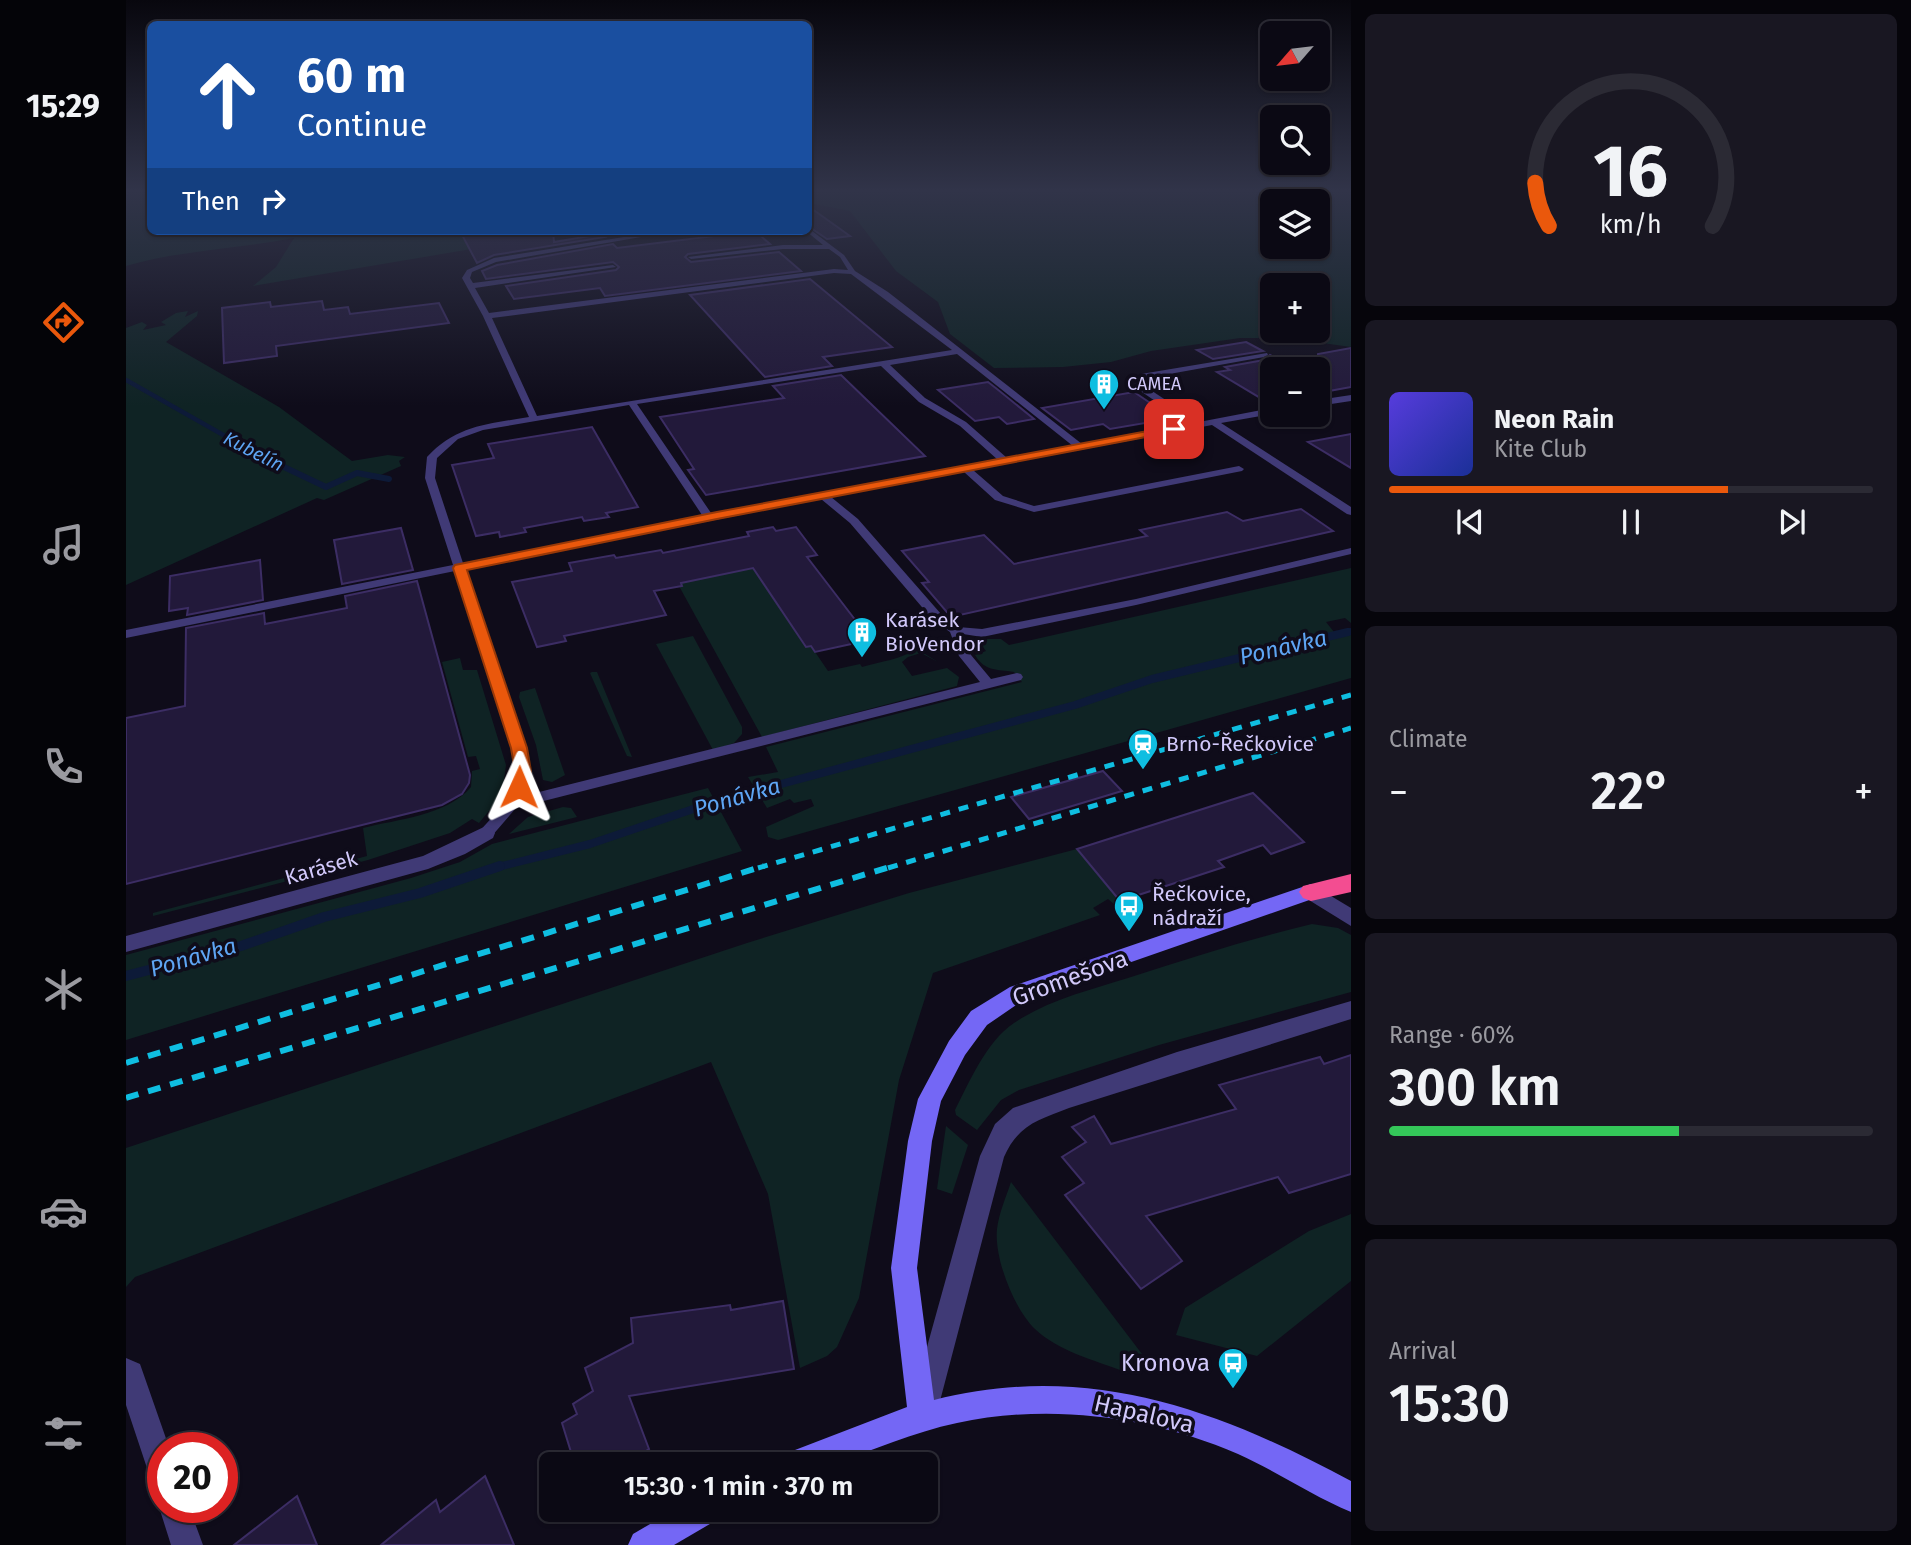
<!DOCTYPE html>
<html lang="en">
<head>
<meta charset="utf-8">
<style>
  :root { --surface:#0b0914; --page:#191722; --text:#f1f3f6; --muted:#9a9aa0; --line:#2b2a34; --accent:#ea580c }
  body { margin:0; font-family:"Fira Sans",sans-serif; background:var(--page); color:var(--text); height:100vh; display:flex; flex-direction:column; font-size:26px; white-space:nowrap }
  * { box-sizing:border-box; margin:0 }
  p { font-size:23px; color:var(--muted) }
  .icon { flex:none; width:38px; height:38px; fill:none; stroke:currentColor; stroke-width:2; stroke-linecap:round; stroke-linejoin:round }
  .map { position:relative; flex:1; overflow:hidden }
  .side { display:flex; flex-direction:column; gap:14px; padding:14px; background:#06050b; width:560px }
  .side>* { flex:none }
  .hud { position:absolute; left:21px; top:21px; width:665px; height:214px; border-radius:10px; box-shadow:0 2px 5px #0004,0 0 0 2px var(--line); background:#1a4fa0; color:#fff; overflow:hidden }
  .needle { width:46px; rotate:242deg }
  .controls { position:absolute; left:1134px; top:21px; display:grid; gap:14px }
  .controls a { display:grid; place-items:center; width:70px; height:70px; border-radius:10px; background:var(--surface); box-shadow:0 2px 5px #0004,0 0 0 2px var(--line); font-size:35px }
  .speed { position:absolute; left:21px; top:1432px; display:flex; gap:14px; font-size:35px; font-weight:700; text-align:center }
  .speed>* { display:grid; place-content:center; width:91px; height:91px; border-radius:50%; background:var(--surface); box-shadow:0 2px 5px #0004,0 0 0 2px var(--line); line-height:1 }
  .speed .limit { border:10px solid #d22; background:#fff; color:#111 }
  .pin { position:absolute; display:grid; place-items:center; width:60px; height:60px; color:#fff; margin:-30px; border-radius:14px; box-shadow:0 4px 10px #0006 }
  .me { position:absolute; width:77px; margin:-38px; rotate:1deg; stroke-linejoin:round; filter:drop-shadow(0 0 5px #0008) }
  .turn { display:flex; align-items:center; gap:24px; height:147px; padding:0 35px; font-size:32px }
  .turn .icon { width:91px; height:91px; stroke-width:2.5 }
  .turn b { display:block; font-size:49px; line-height:60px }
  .then { display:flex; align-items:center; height:66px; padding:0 35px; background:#0003; gap:14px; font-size:26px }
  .big { font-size:52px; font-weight:600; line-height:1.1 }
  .side .widget { flex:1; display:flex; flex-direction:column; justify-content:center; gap:10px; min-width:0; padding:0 24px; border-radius:10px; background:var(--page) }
  .side .dial { align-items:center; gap:0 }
  .dial svg { height:182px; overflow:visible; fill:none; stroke:var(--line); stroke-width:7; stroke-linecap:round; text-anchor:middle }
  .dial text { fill:var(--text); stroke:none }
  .song { display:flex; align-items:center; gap:21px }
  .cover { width:84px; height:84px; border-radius:10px; background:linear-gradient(135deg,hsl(250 70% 55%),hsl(230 70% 35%)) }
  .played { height:7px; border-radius:4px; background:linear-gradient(90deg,var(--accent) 70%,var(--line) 70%) }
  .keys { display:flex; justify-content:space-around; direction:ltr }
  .heat { display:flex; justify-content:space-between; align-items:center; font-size:38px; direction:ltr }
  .charge { height:10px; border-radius:5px; background:linear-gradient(90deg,#34c759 60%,var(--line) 0) }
  .trip { position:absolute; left:413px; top:1452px; width:399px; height:70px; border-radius:10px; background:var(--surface); box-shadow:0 2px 5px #0004,0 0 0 2px var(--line); font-weight:600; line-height:70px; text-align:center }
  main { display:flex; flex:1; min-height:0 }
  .menu { display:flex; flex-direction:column; width:126px; justify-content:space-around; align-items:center; background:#040408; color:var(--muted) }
  .menu .icon { width:49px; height:49px }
  .menu .selected { color:var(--accent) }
  .menu b { font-size:32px; color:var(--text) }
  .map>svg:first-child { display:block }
  .green { fill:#0f2324; fill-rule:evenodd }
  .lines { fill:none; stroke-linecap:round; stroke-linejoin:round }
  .stream-far3 { stroke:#0d1a38; stroke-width:4.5 }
  .stream-far2 { stroke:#0d1a38; stroke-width:6 }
  .stream-far1 { stroke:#0d1a38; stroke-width:8 }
  .stream { stroke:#0d1a38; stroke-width:10 }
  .building { fill:#22193a; stroke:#3c2d64; stroke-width:2 }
  .lane { fill:#403a76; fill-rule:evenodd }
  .street { fill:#403a76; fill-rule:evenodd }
  .secondary { fill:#7467f5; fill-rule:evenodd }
  .highway { fill:#f34d91; fill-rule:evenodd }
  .rail-far1 { stroke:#0fbee1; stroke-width:5; stroke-dasharray:10 9; stroke-linecap:butt }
  .rail { stroke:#0fbee1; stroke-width:6; stroke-dasharray:13 10; stroke-linecap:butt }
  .route { fill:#ea580c; stroke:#983908; stroke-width:2 }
  .labels { text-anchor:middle; stroke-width:7; stroke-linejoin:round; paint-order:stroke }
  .far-poi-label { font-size:18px; fill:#d2c9fb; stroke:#0f0c1a; text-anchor:start }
  .far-water-label { font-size:19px; font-style:italic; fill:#5ea5f4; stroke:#0f0c1a }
  .poi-label { font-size:21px; fill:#d2c9fb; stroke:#0f0c1a; text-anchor:start }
  .street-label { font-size:21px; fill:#d2c9fb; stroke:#0f0c1a }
  .water-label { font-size:23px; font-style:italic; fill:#5ea5f4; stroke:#0f0c1a }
  .near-street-label { font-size:24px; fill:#d2c9fb; stroke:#0f0c1a }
  .near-poi-label { font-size:24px; fill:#d2c9fb; stroke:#0f0c1a; text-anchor:end }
</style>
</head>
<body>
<main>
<nav class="menu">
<b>15:29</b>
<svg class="icon selected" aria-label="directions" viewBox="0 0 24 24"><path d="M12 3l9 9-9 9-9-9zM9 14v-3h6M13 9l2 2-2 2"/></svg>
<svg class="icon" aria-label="music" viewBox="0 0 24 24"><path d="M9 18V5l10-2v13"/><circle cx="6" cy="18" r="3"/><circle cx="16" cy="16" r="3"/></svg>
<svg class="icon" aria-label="phone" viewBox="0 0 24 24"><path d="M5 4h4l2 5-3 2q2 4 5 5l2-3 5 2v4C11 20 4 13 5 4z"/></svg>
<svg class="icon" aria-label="climate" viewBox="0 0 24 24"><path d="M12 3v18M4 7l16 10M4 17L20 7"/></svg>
<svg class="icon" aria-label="car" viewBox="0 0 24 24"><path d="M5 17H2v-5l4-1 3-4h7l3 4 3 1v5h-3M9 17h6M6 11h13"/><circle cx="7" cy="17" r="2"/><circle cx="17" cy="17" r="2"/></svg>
<svg class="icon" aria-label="filters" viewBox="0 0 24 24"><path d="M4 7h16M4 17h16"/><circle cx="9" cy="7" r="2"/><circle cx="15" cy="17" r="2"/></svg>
</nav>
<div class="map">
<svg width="1225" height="1545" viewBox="0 0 1225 1545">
  <rect width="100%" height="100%" fill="#0f0c1a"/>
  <!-- green -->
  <g class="green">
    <path d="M0 190H24V231H452L127 286 150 267 168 238C112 249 55 250 0 266Z"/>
    <path d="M683 190H1225V347L1160 338H1114L1025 351 985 362 937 367 868 368 824 334 812 302 770 271 724 211 683 203ZM1146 201H1192V247H1146ZM1146 285H1192V331H1146Z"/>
    <polygon points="62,311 59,317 72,311 71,316 40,342 153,407 226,461 262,455 279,457 273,461 275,466 198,500 191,498 0,585 0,328 16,322 21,325 17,330 40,325 35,322 50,313"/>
    <path d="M627 568 680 647 685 646 702 671 734 664 736 667C756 661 773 660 791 649L812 662 795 653 782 657 776 662 786 676 821 668 833 677 831 686 636 737 553 586 556 585 555 583Z"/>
    <path d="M1225 568V623L1219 618 1200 622 1208 632 1225 628V678L652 840 642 837 640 827 688 806 685 799 668 803 664 799 641 808 622 777 652 772 640 747 896 682 888 672C871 669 859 672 849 655L860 651 854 643 861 639H875L883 645Z"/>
    <polygon points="567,636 616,727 616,734 608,743 587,750 530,644"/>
    <path d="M334 658 337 670H351L380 765 376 795 353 823 346 819 324 833 242 860 27 916V913L241 856 237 828C272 819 320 816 345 787L346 771 354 769 350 756 342 757 316 662Z"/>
    <polygon points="466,672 471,672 506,757 501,756 464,673"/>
    <polygon points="409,688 439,775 426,782 417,780 410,745 393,697 394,692"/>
    <polygon points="582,788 616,851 0,1040 0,955 285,878 334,862 366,844"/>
    <polygon points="437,807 445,808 451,817 383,834 402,817"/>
    <polygon points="951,849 994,901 989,905 982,899 967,908 974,915 807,973 773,1080 733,1298 711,1347 701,1356 674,1368 642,1194 585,1062 9,1277 0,1287 0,1148 621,943 783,893"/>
    <path d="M1186 924 1212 928 1225 935V992L1033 1045 893 1090 875 1100 851 1130 830 1115 829 1110C844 1081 860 1042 888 1023 922 1000 964 990 1002 978 1063 958 1124 939 1186 924Z"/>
    <polygon points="820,1126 842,1145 826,1194 811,1189"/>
    <path d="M885 1182 1016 1354 998 1351 997 1371C968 1360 932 1351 909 1329 888 1309 868 1258 871 1229 873 1213 880 1197 885 1182Z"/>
    <polygon points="1225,1214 1225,1281 1131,1356 1050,1335 1059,1308 1183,1231"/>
  </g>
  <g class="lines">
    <!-- stream-far3 -->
    <polyline class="stream-far3" points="0,380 122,449"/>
    <!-- stream-far2 -->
    <g class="stream-far2">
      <polyline points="118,448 200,487 231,473 263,479"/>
      <polyline points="1214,634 1225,631"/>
    </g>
    <!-- stream-far1 -->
    <polyline class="stream-far1" points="368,868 464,844 588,802 949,705 1026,679 1222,632"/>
    <!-- stream -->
    <polyline class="stream" points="0,976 115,946 198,917 294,893 374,866"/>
  </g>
  <!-- building -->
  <g class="building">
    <polygon points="682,206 724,236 701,239 682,226"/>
    <polygon points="334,231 427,231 428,242 475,234 479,237 368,255 351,263"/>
    <polygon points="629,231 644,244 562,254 559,257 565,262 653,252 675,271 479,296 474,288 388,299 380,286 490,270 493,267 487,262 360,279 356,271 371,265 487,244 491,248"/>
    <polygon points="684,279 766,347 697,357 706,366 639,377 564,295"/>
    <polygon points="196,301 198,310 222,307 224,314 313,303 323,323 150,346 151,356 98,363 96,308 144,302 145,307"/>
    <polygon points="1120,342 1137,351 1087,359 1071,350"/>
    <polygon points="1225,348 1225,387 1192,393 1192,354"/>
    <polygon points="1144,355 1146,356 1146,405 1091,372 1104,370 1099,367 1138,360"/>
    <polygon points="715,375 799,456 580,495 562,470 568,469 534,417 658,398 647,386"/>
    <polygon points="862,382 871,389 908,419 881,424 873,417 849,421 812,390"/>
    <polygon points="1008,392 1039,413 1024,416 1031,421 984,429 977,424 945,430 916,408"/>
    <polygon points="466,427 512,507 480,513 483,517 458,521 456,517 398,528 400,532 374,537 373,532 350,536 326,465 368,458 362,444"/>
    <polygon points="1225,434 1225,468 1182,442"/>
    <polygon points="1175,509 1207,531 825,617 796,583 803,582 776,551 858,535 888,564 1021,536 1014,530 1101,512 1117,521"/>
    <polygon points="647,527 650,531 670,527 691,555 681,557 740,634 735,635 739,641 689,652 685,646 680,647 627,568 555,583 556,586 528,591 540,615 438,636 440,641 411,647 386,582 446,571 443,563 488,555 490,558 535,550 537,553 623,536 621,532"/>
    <polygon points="275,528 287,570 216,584 208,540"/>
    <polygon points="134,560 137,600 61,615 62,608 43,611 44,576"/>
    <polygon points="291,581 344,775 343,783 336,794 316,805 0,884 0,718 59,706 60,628 138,613 139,624 221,608 219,596"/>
    <polygon points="977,771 996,791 903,819 885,797"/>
    <polygon points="1127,793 1178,842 1145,854 1137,845 1092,861 1098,867 994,901 951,849"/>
    <polygon points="1225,1055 1225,1174 1163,1193 1152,1177 1020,1216 1056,1261 1015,1289 939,1195 958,1183 936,1157 960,1142 946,1127 968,1116 985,1144 1110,1109 1093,1085 1194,1057 1198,1064"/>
    <polygon points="657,1301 668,1369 503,1396 523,1449 498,1465 449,1465 436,1423 451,1414 447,1404 467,1391 459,1368 507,1343 505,1318 604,1305 605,1310"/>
    <polygon points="359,1476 388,1545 255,1545 310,1500 314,1512"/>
    <polygon points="171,1496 191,1545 108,1545"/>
  </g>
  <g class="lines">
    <!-- lane -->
    <g class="lane">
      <path d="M682 228 718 255 729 271 762 292 956 444 1063 424 1013 390 1009 382 1015 374 1141 353 1142 355 1138 357 1021 378 1017 382 1020 387 1073 422 1146 408V414L1095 423 1225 507V515L1221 514 1086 425 847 470 877 496 908 506 1113 466 1118 469 1116 471 908 512 869 500 838 472 705 497 732 519 815 614 832 627 856 629 1010 599 1225 548V554L1010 605 856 637 837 634 845 655 865 679 891 673 895 674 897 677 895 680 390 808 365 837H355L353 833C358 825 365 819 371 812 388 792 390 773 386 748L329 571 0 638V630L327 565 299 478 301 457C331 425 362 424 403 417L357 316 336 278 341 270 368 258 535 231H550L370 262 346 272 344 278 347 283 487 265 490 267 349 288 363 313 708 269 722 270 714 257 703 249H657L565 259 562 257 657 245H697L680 231H682ZM708 273 725 274 826 350 411 416 366 318ZM831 354 947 446 881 458 840 422 799 398 764 365ZM755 366 793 402 834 426 872 460 585 513 511 404ZM503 405 576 515 337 563 309 478 311 458 332 439 357 430ZM695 499 724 523 807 620 824 632 833 656 854 682 397 796 402 774 400 748 340 569Z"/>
      <polygon points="1225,395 1225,401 1192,406 1192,400"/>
    </g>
    <!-- street -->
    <g class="street">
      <polygon points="360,826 367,828 369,833 367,838 339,854 302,869 0,952 0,936 297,856"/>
      <polygon points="1185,884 1225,908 1225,926 1178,897 1175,892 1178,887"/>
      <path d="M1225 1001V1019L943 1108C912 1120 892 1125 878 1157L814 1401 810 1411 800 1415 790 1411 786 1401 854 1156 869 1124 887 1108 1051 1052Z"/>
      <polygon points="0,1358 14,1364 43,1447 37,1447 37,1487 26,1483 0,1405"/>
      <polygon points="37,1498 37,1507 63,1507 77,1545 45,1545 33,1507"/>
    </g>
    <!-- secondary -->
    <g class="secondary">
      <path d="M1185 884 1192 887 1195 892 1192 897 899 999 861 1025 839 1055 815 1101 806 1141 791 1268 808 1400C961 1361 1091 1409 1225 1481V1512C1186 1496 1150 1471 1112 1454 1025 1416 923 1403 831 1423 787 1432 747 1451 704 1464 689 1468 667 1465 651 1465L656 1455 781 1407 765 1268 782 1141 792 1099 823 1041 845 1011 884 987Z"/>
      <polygon points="548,1510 593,1510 589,1521 548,1545 502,1545 507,1534"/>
    </g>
    <!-- highway -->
    <polygon class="highway" points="1225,874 1225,892 1185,901 1177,898 1173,892 1177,886"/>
    <!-- rail-far1 -->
    <g class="rail-far1">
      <polyline points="632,868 1225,695"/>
      <polyline points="762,868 1225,728"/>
    </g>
    <!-- rail -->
    <g class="rail">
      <polyline points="0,1063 638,866"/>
      <polyline points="0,1098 767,866"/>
    </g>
  </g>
  <!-- sky -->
  <linearGradient id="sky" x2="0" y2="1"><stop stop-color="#08070e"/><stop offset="0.47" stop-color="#313449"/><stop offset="1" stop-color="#313449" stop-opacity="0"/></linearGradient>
  <rect width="1225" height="406" fill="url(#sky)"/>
  <!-- route -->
  <polygon class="route" points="1048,426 1053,429 1051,431 591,519 341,570 401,748 405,771 401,787 393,792 385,787 389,771 385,748 327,568 329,565 591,512"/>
  <!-- icons -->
  <defs>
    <g id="building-pin" transform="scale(1.575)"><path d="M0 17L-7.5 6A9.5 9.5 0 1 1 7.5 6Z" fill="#0fbee1" stroke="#0f0c1a"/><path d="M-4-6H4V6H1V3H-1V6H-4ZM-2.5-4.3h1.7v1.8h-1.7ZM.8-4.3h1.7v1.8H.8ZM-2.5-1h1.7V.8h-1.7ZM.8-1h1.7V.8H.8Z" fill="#fff"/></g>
    <g id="station-pin" transform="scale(1.575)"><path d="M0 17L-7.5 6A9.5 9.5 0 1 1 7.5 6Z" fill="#0fbee1" stroke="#0f0c1a"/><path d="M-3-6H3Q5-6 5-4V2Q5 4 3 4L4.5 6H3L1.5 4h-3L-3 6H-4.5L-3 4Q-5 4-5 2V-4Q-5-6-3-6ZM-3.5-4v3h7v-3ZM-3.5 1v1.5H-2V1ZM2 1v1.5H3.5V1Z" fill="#fff"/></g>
    <g id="bus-pin" transform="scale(1.575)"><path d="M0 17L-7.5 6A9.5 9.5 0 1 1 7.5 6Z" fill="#0fbee1" stroke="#0f0c1a"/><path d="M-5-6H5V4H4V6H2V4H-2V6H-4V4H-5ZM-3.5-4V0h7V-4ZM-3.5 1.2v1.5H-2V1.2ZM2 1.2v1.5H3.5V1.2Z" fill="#fff"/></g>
  </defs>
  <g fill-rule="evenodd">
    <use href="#building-pin" x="978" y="384"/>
    <use href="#building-pin" x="736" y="632"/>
    <use href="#station-pin" x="1017" y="744"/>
    <use href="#bus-pin" x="1003" y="906"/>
    <use href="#bus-pin" x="1107" y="1363"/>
  </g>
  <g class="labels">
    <!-- far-poi labels -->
    <g class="far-poi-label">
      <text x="1001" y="390">CAMEA</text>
    </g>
    <!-- far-water labels -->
    <g class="far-water-label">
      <text transform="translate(128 451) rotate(27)" y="7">Kubelín</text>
    </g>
    <!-- poi labels -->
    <g class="poi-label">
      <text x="759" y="627">Karásek<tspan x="759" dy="24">BioVendor</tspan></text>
      <text x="1040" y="751">Brno-Řečkovice</text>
      <text x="1026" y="901">Řečkovice,<tspan x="1026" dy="24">nádraží</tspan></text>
    </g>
    <!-- street labels -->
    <g class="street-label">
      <text transform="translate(195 868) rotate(-16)" y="7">Karásek</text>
    </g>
    <!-- water labels -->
    <g class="water-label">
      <text transform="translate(1157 647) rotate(-13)" y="8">Ponávka</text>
      <text transform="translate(611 797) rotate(-16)" y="8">Ponávka</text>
      <text transform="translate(67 957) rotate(-16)" y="8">Ponávka</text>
    </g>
    <!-- near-street labels -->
    <g class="near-street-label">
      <text transform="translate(944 978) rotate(-20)" y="8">Gromešova</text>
      <text transform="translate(1018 1414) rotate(13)" y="8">Hapalova</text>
    </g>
    <!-- near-poi labels -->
    <g class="near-poi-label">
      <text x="1084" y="1371">Kronova</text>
    </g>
  </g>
</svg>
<div class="controls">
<a><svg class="needle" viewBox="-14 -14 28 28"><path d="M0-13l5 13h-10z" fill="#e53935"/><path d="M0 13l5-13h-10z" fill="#9a9aa0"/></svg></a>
<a><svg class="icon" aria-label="search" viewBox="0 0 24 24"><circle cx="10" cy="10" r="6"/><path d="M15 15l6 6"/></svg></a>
<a><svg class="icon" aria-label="layers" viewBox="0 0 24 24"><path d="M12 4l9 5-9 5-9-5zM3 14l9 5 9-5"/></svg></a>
<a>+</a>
<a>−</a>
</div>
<div class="speed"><div class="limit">20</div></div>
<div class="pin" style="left:1048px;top:429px;background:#d93025"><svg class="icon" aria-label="arrive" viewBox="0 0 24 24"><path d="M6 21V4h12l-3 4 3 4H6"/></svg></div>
<svg class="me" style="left:393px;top:787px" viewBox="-20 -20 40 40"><path d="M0-17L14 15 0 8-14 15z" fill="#ea580c" stroke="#fff" stroke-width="4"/></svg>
<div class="trip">15:30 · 1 min · 370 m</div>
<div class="hud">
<div class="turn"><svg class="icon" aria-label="ahead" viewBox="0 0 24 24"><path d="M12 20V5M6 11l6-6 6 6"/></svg><div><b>60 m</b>Continue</div></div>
<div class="then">Then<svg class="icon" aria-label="right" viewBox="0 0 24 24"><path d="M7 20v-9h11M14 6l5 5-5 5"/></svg></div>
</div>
</div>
<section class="side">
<div class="widget dial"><svg viewBox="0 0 100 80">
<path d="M14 69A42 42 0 1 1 86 69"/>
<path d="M14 69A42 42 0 0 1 8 50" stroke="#ea580c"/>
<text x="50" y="56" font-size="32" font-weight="700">16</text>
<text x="50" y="72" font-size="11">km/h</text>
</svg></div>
<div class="widget">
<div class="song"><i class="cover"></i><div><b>Neon Rain</b><p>Kite Club</p></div></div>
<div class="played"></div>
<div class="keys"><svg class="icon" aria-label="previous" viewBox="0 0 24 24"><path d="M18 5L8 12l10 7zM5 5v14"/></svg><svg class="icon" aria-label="pause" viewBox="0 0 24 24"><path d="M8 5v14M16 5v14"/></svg><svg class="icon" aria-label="next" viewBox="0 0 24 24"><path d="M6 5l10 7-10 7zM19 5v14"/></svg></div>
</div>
<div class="widget"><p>Climate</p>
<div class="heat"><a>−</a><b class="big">22°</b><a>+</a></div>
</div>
<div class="widget"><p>Range · 60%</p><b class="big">300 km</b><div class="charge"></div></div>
<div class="widget"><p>Arrival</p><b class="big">15:30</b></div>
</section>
</main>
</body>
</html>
